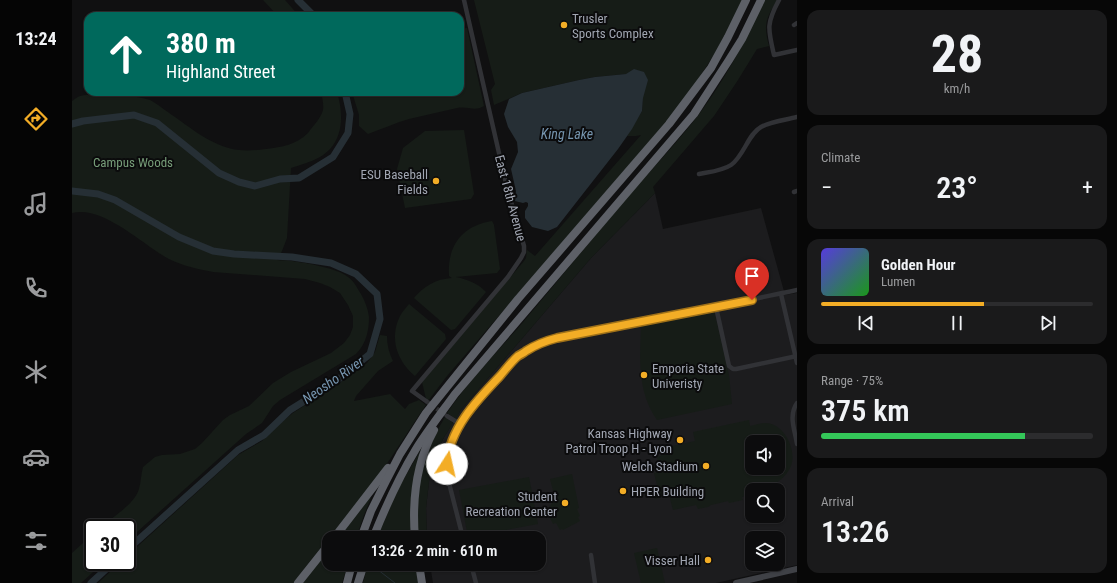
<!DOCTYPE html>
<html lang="en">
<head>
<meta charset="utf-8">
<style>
  :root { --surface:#0c0c0d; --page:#1a1a1b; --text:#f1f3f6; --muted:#9a9b9d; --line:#2c2c2e; --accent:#f3ad26 }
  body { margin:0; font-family:"Roboto Condensed",sans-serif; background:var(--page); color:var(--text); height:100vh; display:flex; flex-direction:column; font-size:15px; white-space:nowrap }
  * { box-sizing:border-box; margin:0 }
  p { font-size:13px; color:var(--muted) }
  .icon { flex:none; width:22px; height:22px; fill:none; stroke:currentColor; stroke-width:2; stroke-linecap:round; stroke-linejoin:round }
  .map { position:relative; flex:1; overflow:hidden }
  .panel { display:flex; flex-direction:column; gap:10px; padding:10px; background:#070707; width:320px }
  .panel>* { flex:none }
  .top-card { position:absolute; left:12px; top:12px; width:380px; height:84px; border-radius:12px; box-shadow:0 1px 3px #0004,0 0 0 1px var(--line); background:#00695c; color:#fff; overflow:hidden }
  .controls { position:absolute; left:673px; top:435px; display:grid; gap:8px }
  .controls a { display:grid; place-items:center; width:40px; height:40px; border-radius:8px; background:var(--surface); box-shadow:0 1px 3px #0004,0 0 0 1px var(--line); font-size:20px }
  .speed { position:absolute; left:12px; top:519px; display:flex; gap:8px; font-size:20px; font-weight:700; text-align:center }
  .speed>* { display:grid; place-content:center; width:52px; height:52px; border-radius:50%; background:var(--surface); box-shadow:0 1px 3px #0004,0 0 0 1px var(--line); line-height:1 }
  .speed .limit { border:2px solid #111; border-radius:6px; background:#fff; color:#111 }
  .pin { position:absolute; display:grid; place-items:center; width:34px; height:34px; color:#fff; margin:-41px -17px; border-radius:50% 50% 50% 0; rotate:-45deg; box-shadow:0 0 4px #0007 }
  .pin .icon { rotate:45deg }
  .me { position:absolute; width:44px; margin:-22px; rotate:10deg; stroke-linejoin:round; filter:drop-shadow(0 0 3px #0008) }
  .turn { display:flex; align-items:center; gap:14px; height:84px; padding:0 16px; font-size:18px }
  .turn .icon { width:52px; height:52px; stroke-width:2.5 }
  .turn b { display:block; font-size:28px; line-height:34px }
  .big { font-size:30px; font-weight:600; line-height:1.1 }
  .panel .tile { flex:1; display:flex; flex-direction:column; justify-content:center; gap:6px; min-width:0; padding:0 14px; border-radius:12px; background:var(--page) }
  .panel .dial { align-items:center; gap:0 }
  .dial b { font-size:52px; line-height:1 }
  .song { display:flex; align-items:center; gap:12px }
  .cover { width:48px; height:48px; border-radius:6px; background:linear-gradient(135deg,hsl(250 70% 55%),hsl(120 70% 35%)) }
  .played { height:4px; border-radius:2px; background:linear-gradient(90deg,var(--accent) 60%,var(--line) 60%) }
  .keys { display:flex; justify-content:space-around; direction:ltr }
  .heat { display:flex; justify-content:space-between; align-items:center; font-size:22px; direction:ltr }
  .charge { height:6px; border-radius:3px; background:linear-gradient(90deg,#34c759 75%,var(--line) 0) }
  .trip { position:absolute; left:250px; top:531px; width:224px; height:40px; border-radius:12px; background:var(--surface); box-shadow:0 1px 3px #0004,0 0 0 1px var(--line); font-weight:600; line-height:40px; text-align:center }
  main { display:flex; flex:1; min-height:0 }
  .tab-bar { display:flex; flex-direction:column; width:72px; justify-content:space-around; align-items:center; background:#050505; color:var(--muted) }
  .tab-bar .icon { width:28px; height:28px }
  .tab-bar .active { color:var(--accent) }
  .tab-bar b { font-size:18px; color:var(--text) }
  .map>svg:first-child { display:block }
  .built { fill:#1c1c1e; fill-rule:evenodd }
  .green { fill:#161c17; fill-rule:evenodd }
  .water { fill:#262f35 }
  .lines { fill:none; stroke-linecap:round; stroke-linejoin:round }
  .stream { stroke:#262f35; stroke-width:1 }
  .river { stroke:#262f35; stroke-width:7 }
  .street-tunnel { stroke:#2d2e31; stroke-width:4.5; stroke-dasharray:4.5 2; stroke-linecap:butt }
  .street { stroke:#313236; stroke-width:4.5 }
  .secondary { stroke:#3f4146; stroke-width:6 }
  .highway { stroke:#5d6067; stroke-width:8 }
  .route-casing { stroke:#9e7019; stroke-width:10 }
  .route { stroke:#f3ad26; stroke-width:7 }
  .poi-dot { fill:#f3ad26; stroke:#0b0b0c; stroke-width:1.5 }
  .labels { text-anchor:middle; stroke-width:4; stroke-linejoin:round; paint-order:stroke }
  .poi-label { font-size:13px; fill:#a1a6b2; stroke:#0b0b0c; text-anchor:end }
  .park-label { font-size:13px; fill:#779e79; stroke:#0b0b0c }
  .street-label { font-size:13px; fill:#a1a6b2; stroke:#0b0b0c }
  .water-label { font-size:14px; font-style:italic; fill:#7695af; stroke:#0b0b0c }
</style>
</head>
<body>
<main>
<nav class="tab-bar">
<b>13:24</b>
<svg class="icon active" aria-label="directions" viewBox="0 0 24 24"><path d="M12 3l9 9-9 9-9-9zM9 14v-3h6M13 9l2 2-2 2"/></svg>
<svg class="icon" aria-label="music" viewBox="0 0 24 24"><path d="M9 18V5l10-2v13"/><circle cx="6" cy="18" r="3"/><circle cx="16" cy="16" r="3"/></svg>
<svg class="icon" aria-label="phone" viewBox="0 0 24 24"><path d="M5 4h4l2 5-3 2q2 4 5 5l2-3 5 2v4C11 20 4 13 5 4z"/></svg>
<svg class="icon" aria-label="climate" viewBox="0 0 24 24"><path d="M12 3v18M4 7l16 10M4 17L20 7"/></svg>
<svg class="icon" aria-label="car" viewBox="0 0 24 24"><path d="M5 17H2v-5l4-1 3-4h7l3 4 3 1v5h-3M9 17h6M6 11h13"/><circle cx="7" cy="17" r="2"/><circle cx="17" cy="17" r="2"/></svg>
<svg class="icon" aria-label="filters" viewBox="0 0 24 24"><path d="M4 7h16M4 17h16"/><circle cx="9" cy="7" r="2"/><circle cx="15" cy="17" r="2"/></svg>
</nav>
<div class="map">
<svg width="725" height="583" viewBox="0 0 725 583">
  <rect width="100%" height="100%" fill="#101011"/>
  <!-- built -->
  <path class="built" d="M583 193 591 229 689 208 713 295 725 293V565L644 583H361L358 564H467V538H355L354 508 358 473 371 439 388 411 519 258ZM680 442H706V468H680ZM680 490H706V516H680ZM680 538H706V564H680Z"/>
  <!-- green -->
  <g class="green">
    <polygon points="191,0 213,0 227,16 206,16"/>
    <polygon points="402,0 670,0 645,50 616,95 602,113 375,376 356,401 354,399 350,382 452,261 454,258 455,250 463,256 569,135 564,136 555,136 570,111 571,98 554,74 523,77 507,80 450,93 422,105 419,90 423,84"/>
    <path d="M692 0H705C694 19 691 24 697 46L685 49 666 80 642 116 581 187 583 193 519 258 388 411 384 419 375 413C396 382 422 355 447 327 484 283 520 239 557 195 578 171 601 147 621 122 650 85 673 43 692 0Z"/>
    <path d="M395 28 412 106C402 112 397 106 385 108 369 112 353 115 337 119 323 123 310 129 296 134L287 126V115L280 92H388V29Z"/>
    <path d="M249 92H265C272 115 272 143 248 157 239 162 228 165 219 168L215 238 210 251 205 260C210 261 215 260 220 261 234 263 265 268 276 277 282 281 285 288 289 294 293 301 296 309 297 317 297 331 294 344 284 354L208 400 201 406 190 423 174 434 55 541V528H28C40 517 62 505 67 489 69 482 69 474 71 467L83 457 90 455 108 454 123 449 130 443 151 420 158 415 177 406 201 383 219 372 259 353 272 343 278 335 281 327V316L276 305 268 293 258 287 248 283 233 279 141 272C126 269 111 266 97 259 71 245 31 205 0 213V101C3 99 5 97 8 96 21 92 65 95 78 100 86 104 95 112 103 117 121 130 144 148 167 150 176 151 186 150 194 149 210 147 224 145 236 133 241 126 249 118 251 110 252 104 250 97 249 92Z"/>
    <polygon points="392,130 402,194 399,199 333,208 325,169 331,148 353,131"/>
    <path d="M420 221 422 225 428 269 425 273 384 277C396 280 404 282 414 292L383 329 379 330 342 298C352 286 364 279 380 278L377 276C375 247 389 226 420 221Z"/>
    <path d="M337 304 373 334 374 339 343 376C325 361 317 338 328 316 330 312 334 308 337 304Z"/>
    <path d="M642 310 657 375 660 404 585 420C565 391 568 359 569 325Z"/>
    <path d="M308 335 315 336C315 345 317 353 321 361L306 371 284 396 282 401 318 394 333 409 337 404 347 400 354 405C332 437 312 471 287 501 266 529 242 554 222 583H26L49 562H55V556L166 455 190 441 195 435 211 421 221 413 278 376 295 363 303 352Z"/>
    <polygon points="373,417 381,423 371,439 358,473 354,508 355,538 345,538 346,491 353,459 365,431"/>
    <path d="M677 420 678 426C683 425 689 423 693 423 712 423 725 449 719 466 714 478 703 485 691 489V490H680V495L670 497 671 500 657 503 656 501 639 505 636 507 626 509 624 505 601 510 597 495 583 499 582 494 587 493 582 473 588 471 585 457 589 456 587 449 623 441 621 432ZM680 442H706V468H680Z"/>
    <polygon points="352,444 341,538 305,538 326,489"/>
    <polygon points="500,474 507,508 505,509 508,516 506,517 508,521 491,530 490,529 488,530 484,523 481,524 476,514 477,513 477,507 481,502 480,500 483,498 478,479"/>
    <polygon points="457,477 466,524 396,537 387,490"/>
    <polygon points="297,497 299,498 292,515 284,538 264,538"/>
    <polygon points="21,534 21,562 32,562 9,583 0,583 0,553"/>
    <polygon points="257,547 257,564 276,564 270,583 229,583"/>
    <polygon points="585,548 593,583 569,583 562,553"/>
    <polygon points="296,564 345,564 348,583 291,583"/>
  </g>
  <!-- water -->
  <polygon class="water" points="562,69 572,72 576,80 571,98 570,111 560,129 546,149 485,227 476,231 460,227 453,218 453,211 456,206 456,203 454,202 451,203 443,201 444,191 439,169 446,152 445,142 436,127 432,114 437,99 450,93 507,80 523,77 554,74"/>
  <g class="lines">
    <!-- stream -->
    <polyline class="stream" points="301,566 323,583"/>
    <!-- river -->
    <g class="river">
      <polyline points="226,0 242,16"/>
      <polyline points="0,124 11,121 62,115 85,123 147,173 167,182 183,186 208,179 227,178 261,157 276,133 278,114 273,92"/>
      <polyline points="0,191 26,194 43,200 107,237 141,251 162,254 220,257 259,263 284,274 305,294 308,319 298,354 263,382 218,410 192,435 166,450 55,550"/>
      <polyline points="19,583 42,562"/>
    </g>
    <!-- street-tunnel -->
    <polyline class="street-tunnel" points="354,401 375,416"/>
    <!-- street -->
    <g class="street">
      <path d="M707 0C694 24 696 29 702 55L725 50"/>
      <polyline points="722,25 725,23"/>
      <path d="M627 174C637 172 650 171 659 165 672 156 676 134 689 127 700 121 714 120 725 117"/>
      <polyline points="722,192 725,191"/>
      <polyline points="709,294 725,363"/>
      <polyline points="644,307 657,366 661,369 664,369 725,356"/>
      <polyline points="354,401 340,391 436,277 449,258 452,252 452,246 435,188 392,0"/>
      <path d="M725 403C716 416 723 430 725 444"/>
      <polyline points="375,416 388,424"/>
      <path d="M391 538 376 479V454L378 447 388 424 413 392 447 355 462 345 472 341C556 323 641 308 725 290"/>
      <polyline points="519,555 523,583"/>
      <polyline points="399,564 404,583"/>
    </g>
    <!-- secondary -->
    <polyline class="secondary" points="664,583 725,569"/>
    <!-- highway -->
    <g class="highway">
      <polyline points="262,538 316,468"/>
      <polyline points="289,538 299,511 314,481 328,454 354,413 446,299 597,124 639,68 656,37 674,0"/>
      <path d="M301 538C313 508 327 477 344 449 356 430 370 412 383 394L622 114 657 60 670 39 689 0"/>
      <path d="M343 538C340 502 344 463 362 430"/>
      <polyline points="347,564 350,583"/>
      <polyline points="226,583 257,544"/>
      <polyline points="275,583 280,564"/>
      <polyline points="286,583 292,564"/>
    </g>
  </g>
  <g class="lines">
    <!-- route casing -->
    <g class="route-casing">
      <path id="route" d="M375 464C377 429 405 400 428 376 434 369 440 361 446 356 449 354 452 353 454 351 465 344 473 341 485 338L680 300"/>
    </g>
    <!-- route -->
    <use href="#route" class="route"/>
  </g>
  <!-- markers -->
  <g class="poi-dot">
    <circle cx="492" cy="25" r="4"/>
    <circle cx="364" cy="181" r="4"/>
    <circle cx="572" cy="375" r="4"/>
    <circle cx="608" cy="440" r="4"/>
    <circle cx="634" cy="466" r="4"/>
    <circle cx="551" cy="491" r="4"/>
    <circle cx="493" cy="503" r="4"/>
    <circle cx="636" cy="560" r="4"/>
  </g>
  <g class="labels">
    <!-- poi labels -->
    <g class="poi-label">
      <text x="500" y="23" text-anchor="start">Trusler<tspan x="500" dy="15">Sports Complex</tspan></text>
      <text x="356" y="179">ESU Baseball<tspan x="356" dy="15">Fields</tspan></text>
      <text x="580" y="373" text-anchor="start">Emporia State<tspan x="580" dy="15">Univeristy</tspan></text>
      <text x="600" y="438">Kansas Highway<tspan x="600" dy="15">Patrol Troop H - Lyon</tspan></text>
      <text x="626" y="471">Welch Stadium</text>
      <text x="559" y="496" text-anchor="start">HPER Building</text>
      <text x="485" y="501">Student<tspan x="485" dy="15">Recreation Center</tspan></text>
      <text x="628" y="565">Visser Hall</text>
    </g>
    <!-- park labels -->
    <g class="park-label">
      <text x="61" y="167">Campus Woods</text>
    </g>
    <!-- street labels -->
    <g class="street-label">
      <text transform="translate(439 198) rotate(75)" y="5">East 18th Avenue</text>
    </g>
    <!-- water labels -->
    <g class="water-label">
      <text x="495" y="139">King Lake</text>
      <text transform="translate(261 380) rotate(-35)" y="5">Neosho River</text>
    </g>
  </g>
</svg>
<div class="controls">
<a><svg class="icon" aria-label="sound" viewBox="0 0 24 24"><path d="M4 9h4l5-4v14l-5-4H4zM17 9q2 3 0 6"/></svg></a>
<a><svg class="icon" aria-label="search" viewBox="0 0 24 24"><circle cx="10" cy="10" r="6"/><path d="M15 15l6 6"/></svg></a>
<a><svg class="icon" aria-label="layers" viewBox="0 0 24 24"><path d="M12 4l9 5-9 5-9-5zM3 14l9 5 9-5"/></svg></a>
</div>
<div class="speed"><div class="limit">30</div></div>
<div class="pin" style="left:680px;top:300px;background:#d93025"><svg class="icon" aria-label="arrive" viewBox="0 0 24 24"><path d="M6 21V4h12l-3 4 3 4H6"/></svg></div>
<svg class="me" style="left:375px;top:464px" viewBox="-20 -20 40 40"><circle r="19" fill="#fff"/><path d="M0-13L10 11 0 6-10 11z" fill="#f3ad26"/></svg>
<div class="trip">13:26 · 2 min · 610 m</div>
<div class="top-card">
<div class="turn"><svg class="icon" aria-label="ahead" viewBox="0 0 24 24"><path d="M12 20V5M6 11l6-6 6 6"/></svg><div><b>380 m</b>Highland Street</div></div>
</div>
</div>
<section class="panel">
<div class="tile dial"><b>28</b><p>km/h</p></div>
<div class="tile"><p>Climate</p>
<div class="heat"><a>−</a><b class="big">23°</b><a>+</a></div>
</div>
<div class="tile">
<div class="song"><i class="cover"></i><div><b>Golden Hour</b><p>Lumen</p></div></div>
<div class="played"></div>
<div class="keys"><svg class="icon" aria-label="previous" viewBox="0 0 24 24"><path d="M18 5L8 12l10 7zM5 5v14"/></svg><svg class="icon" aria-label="pause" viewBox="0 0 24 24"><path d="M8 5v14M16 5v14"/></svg><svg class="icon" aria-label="next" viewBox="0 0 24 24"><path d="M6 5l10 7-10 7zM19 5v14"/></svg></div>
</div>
<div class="tile"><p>Range · 75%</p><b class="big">375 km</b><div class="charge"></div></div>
<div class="tile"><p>Arrival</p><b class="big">13:26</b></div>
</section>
</main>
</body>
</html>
